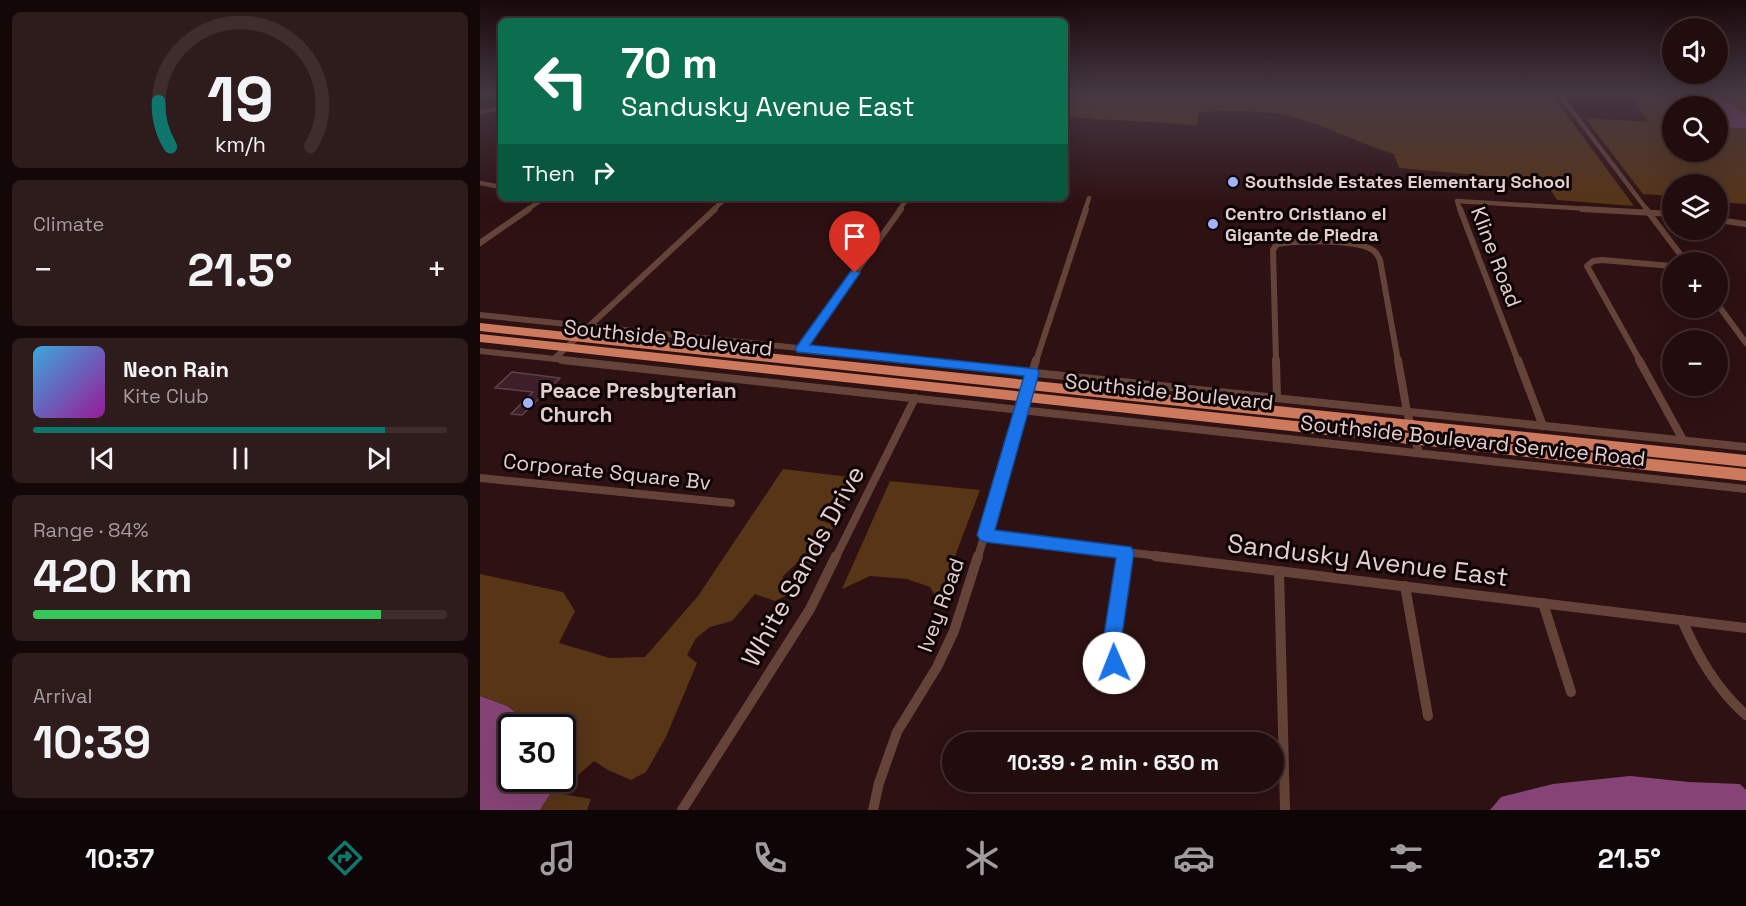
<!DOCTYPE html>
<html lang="en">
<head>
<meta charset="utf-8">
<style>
  :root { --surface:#220d0e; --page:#2e1b1c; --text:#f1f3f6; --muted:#a29c9e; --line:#3f2d2e; --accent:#0f766e }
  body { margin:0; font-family:"Space Grotesk",sans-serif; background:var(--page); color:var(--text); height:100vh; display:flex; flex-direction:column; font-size:22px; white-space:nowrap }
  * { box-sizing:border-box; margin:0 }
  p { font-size:20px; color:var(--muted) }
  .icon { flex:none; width:33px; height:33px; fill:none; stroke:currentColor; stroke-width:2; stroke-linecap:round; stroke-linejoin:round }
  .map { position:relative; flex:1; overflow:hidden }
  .details { display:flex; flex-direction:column; gap:12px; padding:12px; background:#130708; width:480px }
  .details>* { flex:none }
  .guide { position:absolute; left:18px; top:18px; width:570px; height:183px; border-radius:9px; box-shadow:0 6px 24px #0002,0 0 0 2px var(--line); background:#0b6e4f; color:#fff; overflow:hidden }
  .tools { position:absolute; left:1182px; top:18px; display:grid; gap:12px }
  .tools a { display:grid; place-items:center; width:66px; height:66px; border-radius:50%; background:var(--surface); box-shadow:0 6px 24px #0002,0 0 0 2px var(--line); font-size:30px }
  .speed { position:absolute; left:18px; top:714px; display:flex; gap:12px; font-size:30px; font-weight:700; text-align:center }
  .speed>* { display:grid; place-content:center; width:78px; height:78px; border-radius:50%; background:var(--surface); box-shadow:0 6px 24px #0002,0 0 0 2px var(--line); line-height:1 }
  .speed .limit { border:3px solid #111; border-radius:9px; background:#fff; color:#111 }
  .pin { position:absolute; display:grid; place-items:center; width:51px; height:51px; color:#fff; margin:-62px -26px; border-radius:50% 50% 50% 0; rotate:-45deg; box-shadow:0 0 6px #0007 }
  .pin .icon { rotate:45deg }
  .me { position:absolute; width:66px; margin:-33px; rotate:359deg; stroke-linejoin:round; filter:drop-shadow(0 0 4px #0008) }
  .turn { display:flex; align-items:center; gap:21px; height:126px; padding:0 24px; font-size:27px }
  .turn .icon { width:78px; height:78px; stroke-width:2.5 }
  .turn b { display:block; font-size:42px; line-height:51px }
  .then { display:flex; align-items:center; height:57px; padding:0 24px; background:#0003; gap:12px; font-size:22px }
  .big { font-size:45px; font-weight:800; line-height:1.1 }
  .details .widget { flex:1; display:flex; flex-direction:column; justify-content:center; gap:9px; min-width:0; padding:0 21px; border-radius:9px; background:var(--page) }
  .details .dial { align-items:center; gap:0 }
  .dial svg { height:156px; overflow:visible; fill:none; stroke:var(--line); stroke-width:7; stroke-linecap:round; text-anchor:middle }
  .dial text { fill:var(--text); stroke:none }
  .song { display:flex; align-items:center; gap:18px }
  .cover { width:72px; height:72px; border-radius:9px; background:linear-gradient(135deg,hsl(200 70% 55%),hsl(300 70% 35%)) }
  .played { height:6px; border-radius:3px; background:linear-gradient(90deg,var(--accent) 85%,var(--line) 85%) }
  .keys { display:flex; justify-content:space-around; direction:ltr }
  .heat { display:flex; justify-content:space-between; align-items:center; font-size:33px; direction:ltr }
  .charge { height:9px; border-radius:4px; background:linear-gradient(90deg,#34c759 84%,var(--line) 0) }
  .trip { position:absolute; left:462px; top:732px; width:342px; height:60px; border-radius:30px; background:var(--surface); box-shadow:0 6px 24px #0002,0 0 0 2px var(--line); font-weight:800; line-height:60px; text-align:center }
  .menu { display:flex; height:96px; justify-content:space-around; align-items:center; background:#0e0506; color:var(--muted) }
  .menu .icon { width:42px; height:42px }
  .menu .active { color:var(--accent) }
  .menu b { font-size:27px; color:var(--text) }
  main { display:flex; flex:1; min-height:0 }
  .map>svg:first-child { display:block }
  .green { fill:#573516; fill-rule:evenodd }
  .water { fill:#864476 }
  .building { fill:#3d1f2a; stroke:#60404a; stroke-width:1.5 }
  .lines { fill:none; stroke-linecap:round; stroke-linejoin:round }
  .street-far3 { stroke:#654338; stroke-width:4.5 }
  .street-far2 { stroke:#654338; stroke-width:6 }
  .street-far1 { stroke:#654338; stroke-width:8 }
  .street { stroke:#654338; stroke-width:10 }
  .highway { fill:#cc795d; fill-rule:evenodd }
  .route { fill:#1a73e8; stroke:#114b97; stroke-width:1.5 }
  .poi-dot { fill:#a3b2fd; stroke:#0d0304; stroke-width:2 }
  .labels { text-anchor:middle; stroke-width:6; stroke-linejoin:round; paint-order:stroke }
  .far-poi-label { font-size:18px; font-weight:bold; fill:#e4cece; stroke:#0d0304; text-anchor:start }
  .street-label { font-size:21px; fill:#e4cece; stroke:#0d0304 }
  .poi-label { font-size:21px; font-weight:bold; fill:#e4cece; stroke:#0d0304; text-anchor:start }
  .near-street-label { font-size:26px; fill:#e4cece; stroke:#0d0304 }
</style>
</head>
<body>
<main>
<section class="details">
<div class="widget dial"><svg viewBox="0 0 100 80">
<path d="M14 69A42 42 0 1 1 86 69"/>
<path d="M14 69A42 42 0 0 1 8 46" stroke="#0f766e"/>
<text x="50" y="56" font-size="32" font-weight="700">19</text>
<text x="50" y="72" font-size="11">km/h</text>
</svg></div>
<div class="widget"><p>Climate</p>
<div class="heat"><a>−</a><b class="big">21.5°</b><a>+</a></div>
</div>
<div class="widget">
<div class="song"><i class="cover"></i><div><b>Neon Rain</b><p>Kite Club</p></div></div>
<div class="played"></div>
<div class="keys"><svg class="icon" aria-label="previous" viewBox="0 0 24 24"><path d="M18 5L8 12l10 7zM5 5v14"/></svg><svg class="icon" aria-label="pause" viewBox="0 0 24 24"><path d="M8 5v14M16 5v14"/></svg><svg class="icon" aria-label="next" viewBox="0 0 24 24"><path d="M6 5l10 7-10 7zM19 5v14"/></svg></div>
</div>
<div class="widget"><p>Range · 84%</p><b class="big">420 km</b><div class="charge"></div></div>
<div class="widget"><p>Arrival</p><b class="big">10:39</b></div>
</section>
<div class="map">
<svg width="1266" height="810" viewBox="0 0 1266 810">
  <rect width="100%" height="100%" fill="#2e1112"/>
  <!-- green -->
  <g class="green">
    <path d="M585 92H1070L1154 206 1077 200 1065 181 919 168 914 154C881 144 849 127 817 118 787 109 751 111 719 112L717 125 585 117Z"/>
    <path d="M1149 92H1266V204L1238 202V184H1192V196L1163 194 1105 118 1168 122ZM1192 106H1238V152H1192Z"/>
    <polygon points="303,469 378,478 362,506 339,515 340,520 354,525 334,565 318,562 302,577 312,582 308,595 295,601 275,594 252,621 230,627 216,638 207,655 217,663 186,737 166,772 151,780 128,770 114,761 98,775 83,779 77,793 111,799 107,810 60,810 75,786 76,779 82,778 82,728 54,727 27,706 0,696 0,574 83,592 95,611 79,643 130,658 165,657 218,596"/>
    <polygon points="410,481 500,490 458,601 450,587 427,579 390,576 362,589"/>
  </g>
  <!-- water -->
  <g class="water">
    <polygon points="1199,92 1234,92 1266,115 1266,128 1238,127 1238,106 1206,106"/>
    <polygon points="0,696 27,706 54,727 32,728 32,778 76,779 75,786 60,810 0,810"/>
    <polygon points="1150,776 1209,782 1260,784 1266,790 1266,810 1010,810 1021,797 1073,784"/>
  </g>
  <!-- building -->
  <polygon class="building" points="32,372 80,378 42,415 31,414 53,392 15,388"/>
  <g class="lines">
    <!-- street-far3 -->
    <g class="street-far3">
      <polyline points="1078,92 1167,210"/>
      <polyline points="0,112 21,108"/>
      <polyline points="0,183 21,187"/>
      <polyline points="47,210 64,198"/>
      <polyline points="233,210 246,198"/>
      <polyline points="419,210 428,198"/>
      <polyline points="605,210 609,198"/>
      <polyline points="980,210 977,201 1127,210"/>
    </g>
    <!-- street-far2 -->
    <g class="street-far2">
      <polyline points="980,209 1038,361"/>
      <polyline points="1102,209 1192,214"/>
      <polyline points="1166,209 1206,262"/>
      <polyline points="1238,220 1266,224"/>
      <polyline points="0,243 49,209"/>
      <polyline points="1238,305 1266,343"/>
      <polyline points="0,315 445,361"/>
      <polyline points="321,349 421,209"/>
      <polyline points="0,351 95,361"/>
      <polyline points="74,359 235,209"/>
      <polyline points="556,361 606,209"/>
      <path d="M796 361 793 250 797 244C816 240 874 240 891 249 896 251 898 256 900 260L918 361"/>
      <polyline points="1160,361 1107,266 1113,261 1122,260 1192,266"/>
    </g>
    <!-- street-far1 -->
    <g class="street-far1">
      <polyline points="82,360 1266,489"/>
      <polyline points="431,360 1266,447"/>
      <polyline points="796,360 797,398"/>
      <polyline points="918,360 927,412 939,453"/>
      <polyline points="1038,360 1063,426"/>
      <polyline points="1159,360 1203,440"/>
      <polyline points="0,478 251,503"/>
      <polyline points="505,535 687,557"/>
      <polyline points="356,557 435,398"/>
      <polyline points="498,557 556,360"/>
      <polyline points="644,557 645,552"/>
    </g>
    <!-- street -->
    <g class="street">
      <polyline points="675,556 1266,628"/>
      <polyline points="799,571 805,810"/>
      <polyline points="925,586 948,716"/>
      <polyline points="1063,603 1091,692"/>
      <path d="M1202 620C1218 657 1236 688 1266 715"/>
      <path d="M638 674C628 634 638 595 644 556"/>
      <polyline points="202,810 330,609 356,556"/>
      <polyline points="393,810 399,783 417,732 457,667 474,631 498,556"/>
    </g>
    <!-- highway -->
    <g class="highway">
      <polygon points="0,323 1266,455 1266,467 0,331"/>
      <polygon points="0,334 1266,469 1266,481 0,342"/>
    </g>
  </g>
  <!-- sky -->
  <linearGradient id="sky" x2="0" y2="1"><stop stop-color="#19090a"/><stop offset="0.45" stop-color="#463844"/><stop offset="1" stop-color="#463844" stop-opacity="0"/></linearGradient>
  <rect width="1266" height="206" fill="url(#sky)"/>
  <!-- route -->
  <polygon class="route" points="375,270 380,273 330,345 557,369 559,373 515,530 651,547 654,552 641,642 643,663 640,669 634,672 627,669 623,642 636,558 505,542 500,540 497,535 544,376 317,352 315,349 317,346 371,271"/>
  <!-- markers -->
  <g class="poi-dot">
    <circle cx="753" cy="182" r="6"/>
    <circle cx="733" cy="224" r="6"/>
    <circle cx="48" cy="403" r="6"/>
  </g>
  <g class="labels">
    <!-- far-poi labels -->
    <g class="far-poi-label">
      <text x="765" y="188">Southside Estates Elementary School</text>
      <text x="745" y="220">Centro Cristiano el<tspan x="745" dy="21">Gigante de Piedra</tspan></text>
    </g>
    <!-- street labels -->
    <g class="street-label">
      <text transform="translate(1016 257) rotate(69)" y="7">Kline Road</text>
      <text transform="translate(188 338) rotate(6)" y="7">Southside Boulevard</text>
      <text transform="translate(689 392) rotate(6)" y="7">Southside Boulevard</text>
      <text transform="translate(993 441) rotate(6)" y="7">Southside Boulevard Service Road</text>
      <text transform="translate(127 472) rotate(6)" y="7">Corporate Square Bv</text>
      <text transform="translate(461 605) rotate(-70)" y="7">Ivey Road</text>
    </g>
    <!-- poi labels -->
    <g class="poi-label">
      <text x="60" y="398">Peace Presbyterian<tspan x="60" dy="24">Church</tspan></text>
    </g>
    <!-- near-street labels -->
    <g class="near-street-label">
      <text transform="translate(888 560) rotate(7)" y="9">Sandusky Avenue East</text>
      <text transform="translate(323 566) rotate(-61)" y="9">White Sands Drive</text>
    </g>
  </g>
</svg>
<div class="tools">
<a><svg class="icon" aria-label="sound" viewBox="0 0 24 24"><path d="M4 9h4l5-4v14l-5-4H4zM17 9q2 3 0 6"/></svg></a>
<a><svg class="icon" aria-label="search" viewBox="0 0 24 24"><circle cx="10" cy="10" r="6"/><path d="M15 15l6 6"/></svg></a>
<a><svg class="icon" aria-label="layers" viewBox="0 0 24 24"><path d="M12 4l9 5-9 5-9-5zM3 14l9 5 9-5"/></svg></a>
<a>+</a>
<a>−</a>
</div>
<div class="speed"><div class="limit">30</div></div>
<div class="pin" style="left:375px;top:273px;background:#d93025"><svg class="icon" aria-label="arrive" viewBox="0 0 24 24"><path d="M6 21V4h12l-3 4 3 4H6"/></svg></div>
<svg class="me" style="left:634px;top:663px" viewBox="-20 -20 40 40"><circle r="19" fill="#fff"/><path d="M0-13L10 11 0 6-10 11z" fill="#1a73e8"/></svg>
<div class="trip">10:39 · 2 min · 630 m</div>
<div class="guide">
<div class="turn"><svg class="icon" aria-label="left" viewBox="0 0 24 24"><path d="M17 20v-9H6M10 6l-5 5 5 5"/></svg><div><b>70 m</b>Sandusky Avenue East</div></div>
<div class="then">Then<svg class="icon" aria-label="right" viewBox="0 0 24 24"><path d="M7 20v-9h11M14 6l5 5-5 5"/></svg></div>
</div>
</div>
</main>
<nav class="menu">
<b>10:37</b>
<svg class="icon active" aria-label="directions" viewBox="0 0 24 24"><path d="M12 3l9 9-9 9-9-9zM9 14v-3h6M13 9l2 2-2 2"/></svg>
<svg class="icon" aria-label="music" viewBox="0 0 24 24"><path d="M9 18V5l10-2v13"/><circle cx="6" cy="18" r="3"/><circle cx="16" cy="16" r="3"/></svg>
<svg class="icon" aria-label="phone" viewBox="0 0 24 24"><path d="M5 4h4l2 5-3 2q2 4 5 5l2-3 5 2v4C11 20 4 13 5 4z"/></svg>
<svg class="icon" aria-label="climate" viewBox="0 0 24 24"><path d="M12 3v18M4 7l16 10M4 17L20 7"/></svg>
<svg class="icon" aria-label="car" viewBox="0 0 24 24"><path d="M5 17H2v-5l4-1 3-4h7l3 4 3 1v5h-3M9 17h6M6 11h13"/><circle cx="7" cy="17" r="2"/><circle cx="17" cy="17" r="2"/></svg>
<svg class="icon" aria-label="filters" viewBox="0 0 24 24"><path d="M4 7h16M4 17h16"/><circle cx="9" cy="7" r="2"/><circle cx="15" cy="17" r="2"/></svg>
<b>21.5°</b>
</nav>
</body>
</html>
